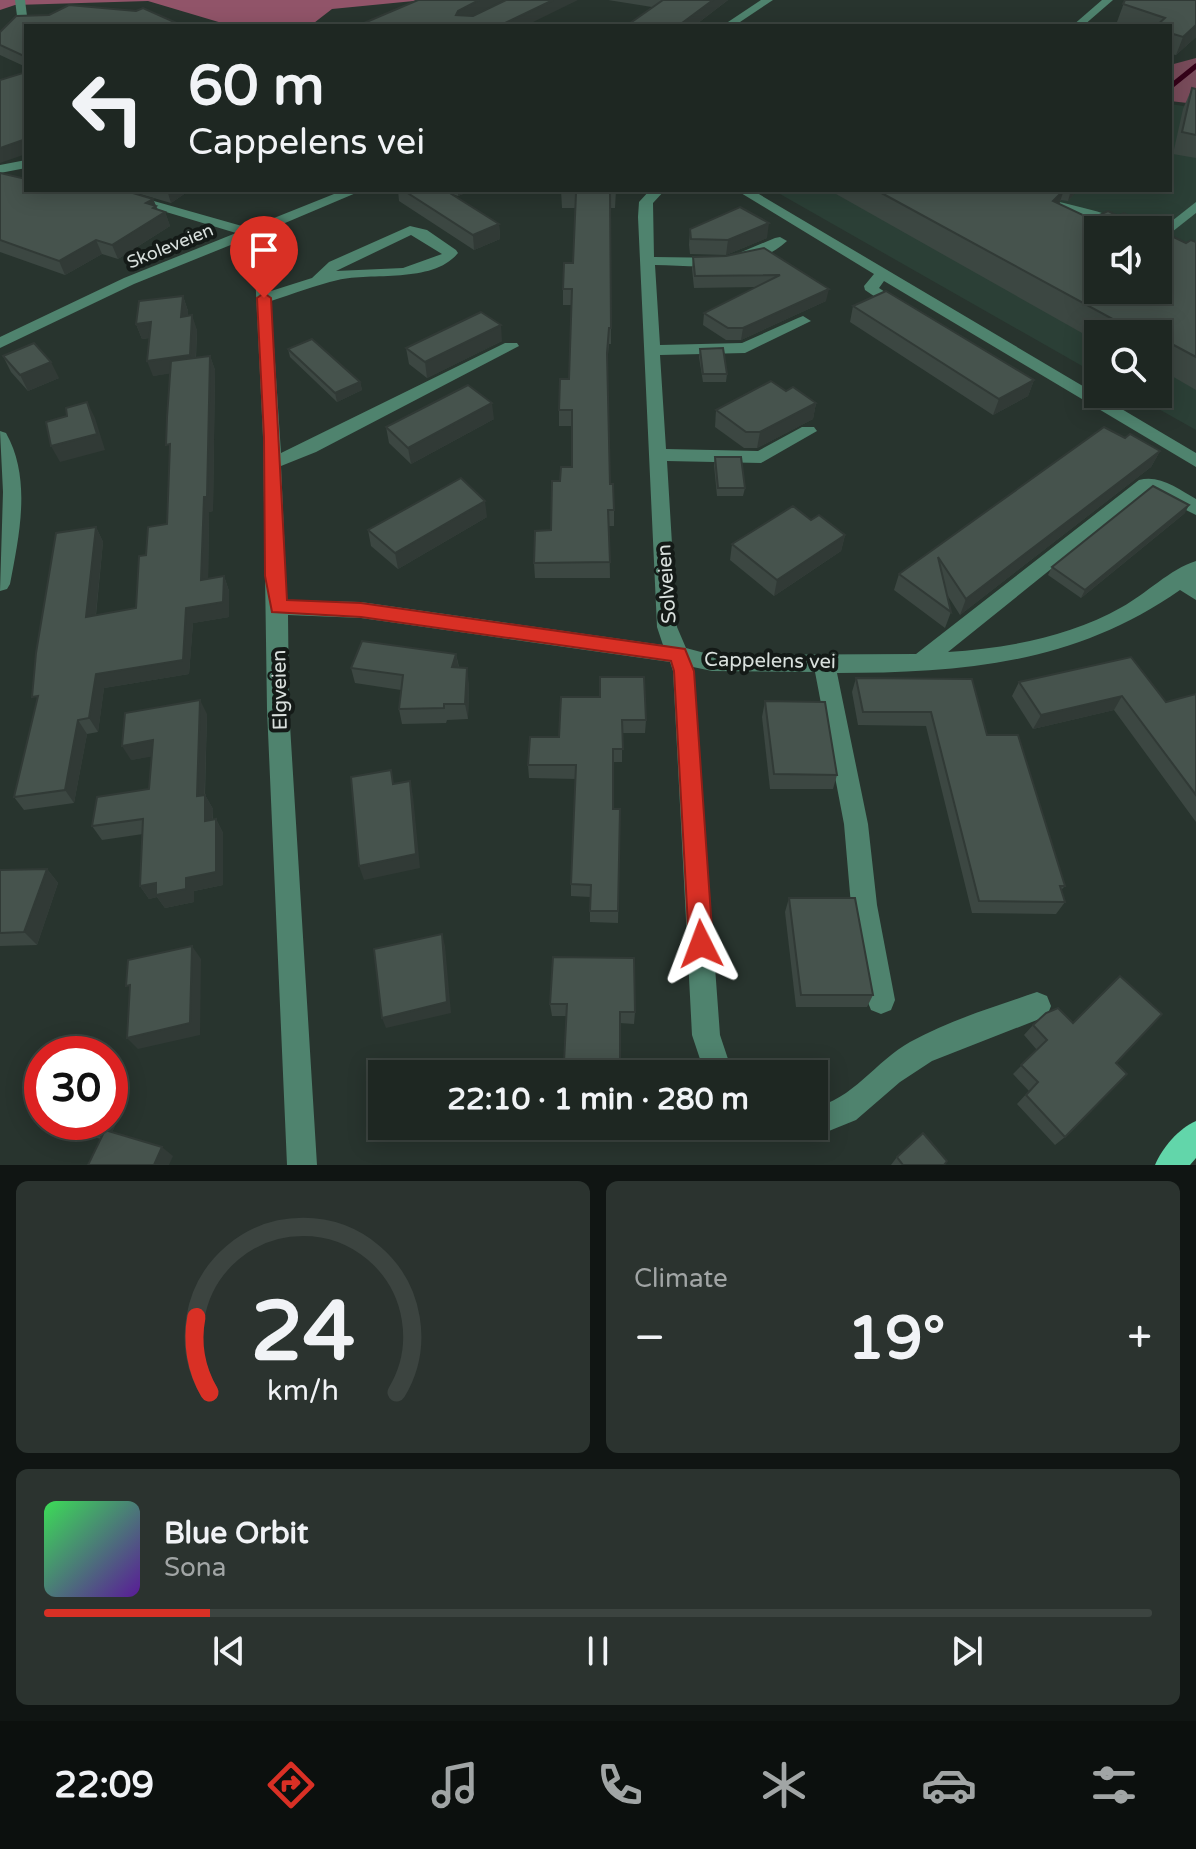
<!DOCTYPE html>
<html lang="en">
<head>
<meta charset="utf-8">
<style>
  :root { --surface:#1e2722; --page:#2b332f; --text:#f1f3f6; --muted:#a1a5a5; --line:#3c4440; --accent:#d93025 }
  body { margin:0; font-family:"Varela Round",sans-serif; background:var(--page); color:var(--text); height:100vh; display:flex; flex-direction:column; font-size:30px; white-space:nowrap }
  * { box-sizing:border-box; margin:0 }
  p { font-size:26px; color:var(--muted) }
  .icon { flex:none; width:44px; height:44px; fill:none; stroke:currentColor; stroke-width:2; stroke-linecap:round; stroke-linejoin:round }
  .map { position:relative; height:1165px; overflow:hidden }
  .sheet { display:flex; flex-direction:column; gap:16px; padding:16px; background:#101513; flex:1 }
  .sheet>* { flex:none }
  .top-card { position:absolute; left:24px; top:24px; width:1148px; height:168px; border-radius:0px; box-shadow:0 4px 20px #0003,0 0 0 2px var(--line); background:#1e2722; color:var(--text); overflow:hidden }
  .buttons { position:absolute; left:1084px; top:216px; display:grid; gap:16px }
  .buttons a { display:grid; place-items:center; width:88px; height:88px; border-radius:0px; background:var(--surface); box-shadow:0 4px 20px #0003,0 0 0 2px var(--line); font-size:40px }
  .speed { position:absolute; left:24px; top:1036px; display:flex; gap:16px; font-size:40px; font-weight:700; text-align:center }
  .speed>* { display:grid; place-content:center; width:104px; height:104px; border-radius:50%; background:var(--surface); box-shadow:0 4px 20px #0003,0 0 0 2px var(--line); line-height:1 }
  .speed .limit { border:12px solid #d22; background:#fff; color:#111 }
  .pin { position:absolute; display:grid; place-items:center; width:68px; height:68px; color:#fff; margin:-82px -34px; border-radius:50% 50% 50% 0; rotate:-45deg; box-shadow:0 0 8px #0007 }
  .pin .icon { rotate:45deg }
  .me { position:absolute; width:88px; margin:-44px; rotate:357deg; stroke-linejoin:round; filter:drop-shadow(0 0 6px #0008) }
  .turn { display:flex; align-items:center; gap:28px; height:168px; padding:0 32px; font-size:36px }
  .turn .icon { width:104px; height:104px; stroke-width:2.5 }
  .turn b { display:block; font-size:56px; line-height:68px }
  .big { font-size:60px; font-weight:700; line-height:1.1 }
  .sheet .widget { flex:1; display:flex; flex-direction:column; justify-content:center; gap:12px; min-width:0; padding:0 28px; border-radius:12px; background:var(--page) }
  .sheet .dial { align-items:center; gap:0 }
  .dial svg { height:208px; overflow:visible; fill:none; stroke:var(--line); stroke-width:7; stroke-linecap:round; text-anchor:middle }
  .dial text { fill:var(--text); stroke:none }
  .song { display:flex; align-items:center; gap:24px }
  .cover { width:96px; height:96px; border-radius:12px; background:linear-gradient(135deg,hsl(130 70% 55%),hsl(270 70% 35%)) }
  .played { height:8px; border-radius:4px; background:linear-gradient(90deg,var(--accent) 15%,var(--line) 15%) }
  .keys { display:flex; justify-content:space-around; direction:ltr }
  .heat { display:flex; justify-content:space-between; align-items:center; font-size:44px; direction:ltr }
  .sheet .tiles { flex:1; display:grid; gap:16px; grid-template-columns:1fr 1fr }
  .widget:last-child { grid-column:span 2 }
  .trip { position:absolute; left:368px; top:1060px; width:460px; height:80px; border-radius:0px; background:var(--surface); box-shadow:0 4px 20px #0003,0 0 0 2px var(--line); font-weight:700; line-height:80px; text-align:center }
  .dock { display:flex; height:128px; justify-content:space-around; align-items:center; background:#0c100e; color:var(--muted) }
  .dock .icon { width:56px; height:56px }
  .dock .current { color:var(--accent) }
  .dock b { font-size:36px; color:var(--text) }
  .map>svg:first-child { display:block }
  .built { fill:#2b3f36; fill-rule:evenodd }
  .green { fill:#784b5a }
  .forest { fill:#915469 }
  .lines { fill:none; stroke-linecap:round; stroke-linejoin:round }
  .stream { stroke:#340018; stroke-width:5 }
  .minor { fill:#4f836e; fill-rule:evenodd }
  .major { fill:#62d6aa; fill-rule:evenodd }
  .wall { fill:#3c4742 }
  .shaded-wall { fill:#313a36 }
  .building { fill:#46534d; stroke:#313a36; stroke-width:2; fill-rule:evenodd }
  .route { fill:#d93025; stroke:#8d1f18; stroke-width:2 }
  .labels { text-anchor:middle; stroke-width:8; stroke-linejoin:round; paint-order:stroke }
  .far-street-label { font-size:18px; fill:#d9e0dd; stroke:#141a17 }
  .street-label { font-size:20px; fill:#d9e0dd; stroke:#141a17 }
</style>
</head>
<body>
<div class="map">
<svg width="1196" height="1165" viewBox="0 0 1196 1165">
  <rect width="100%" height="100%" fill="#28342e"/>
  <!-- built -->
  <path class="built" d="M1170 104 1196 108V430L1132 394H1158V334H1098V375L773 190H1170ZM1098 230H1158V290H1098Z"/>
  <!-- green -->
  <polygon class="green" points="1196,58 1196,104 1170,101 1170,65"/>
  <!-- forest -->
  <polygon class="forest" points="0,0 424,0 332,9 310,26 232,26 148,1 15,5 0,10"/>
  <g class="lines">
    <!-- stream -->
    <polyline class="stream" points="1170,87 1196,66"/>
    <!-- minor -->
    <g class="minor">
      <polygon points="15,0 25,0 27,16 0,46 0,36 17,16"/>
      <polygon points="761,0 773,0 734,26 722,26"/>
      <polygon points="1102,0 1113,0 1083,26 1072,26"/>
      <polygon points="26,160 26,168 0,173 0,165"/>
      <path d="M93 190H115L249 228 344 190H363L259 234 268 252 271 291 312 278 329 262 410 226 427 230 456 250 458 253C433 284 372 272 338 280 316 285 293 294 271 301L281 453 505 343H517L519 346 316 452 281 466 287 600 361 602 663 645 657 627 638 217 639 202 650 190H665L653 203 654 257 727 258 775 238 780 237 787 241C753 273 698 266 655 265L660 345 742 343 798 318 803 316 811 321 745 353 660 355 666 449 758 451 802 427H814L817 431 761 463 667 461 677 627 686 648 712 655 916 654 1139 480C1159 474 1179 489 1196 499V515L1148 491 948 652C1008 648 1069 637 1122 607 1146 594 1170 569 1196 561V600L1180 590C1075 664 961 673 837 673L868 824 877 905 895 1000 891 1010 881 1014 871 1010 867 1000 851 905 844 824 815 672 712 671 693 667 720 1035 733 1074H705L692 1035 673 671 670 662 361 618 288 615 289 709 317 1165H287L267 709 263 437 254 252 248 238 134 284 0 348V337L124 278 236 233ZM411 235 442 254 403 268 336 271Z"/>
      <polygon points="736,190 752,190 1196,453 1196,467 884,281 879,288 909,308 901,313 896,311 865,290 864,286 874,274"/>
      <path d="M989 190C1014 190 1130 216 1146 230H1127Z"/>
      <polygon points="1196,202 1196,213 1158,243 1158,232"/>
      <path d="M0 431 6 433C32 479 19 536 10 584L7 589 0 591 3 492Z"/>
      <path d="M1037 992 1047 996 1051 1006 1047 1016 932 1061 900 1082 856 1120 814 1137 804 1132 801 1126H814V1107C851 1101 877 1060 910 1042 950 1020 994 1007 1037 992Z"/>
    </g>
    <!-- major -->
    <path class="major" d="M1196 1121V1158L1190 1165H1155C1162 1148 1179 1128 1196 1121Z"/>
  </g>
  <!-- wall -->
  <g class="wall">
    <polygon points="608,0 728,0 694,26 652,7"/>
    <polygon points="1125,0 1196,0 1196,37 1176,55 1170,54 1170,26 1130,26 1117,22"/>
    <polygon points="26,26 26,67 0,55 0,32"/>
    <polygon points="1192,88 1196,89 1196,158 1173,154 1183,109"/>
    <polygon points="0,173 26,190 153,199 158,210 165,212 170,226 118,259 102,254 65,275 0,252"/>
    <polygon points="126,190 190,190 171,203"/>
    <polygon points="398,190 473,190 458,196 452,194 499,224 500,239 474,250 399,201"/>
    <polygon points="561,190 616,190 615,208 610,208 611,344 609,344 607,364 610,484 614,510 614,526 609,526 610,578 535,578 534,563 551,530 560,481 572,467 572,426 559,426 559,410 569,379 572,305 563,305 563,289 573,263 575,208 562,208"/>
    <polygon points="829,190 1078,190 1068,201 1061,200 1059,204 1091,219 1118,216 1186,243 1196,242 1196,390 1158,368 1158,334 1098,334 1098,342"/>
    <polygon points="690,229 767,238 726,255 690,254 689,245"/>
    <polygon points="764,248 826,301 741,340 726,340 703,325 704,313 756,287 694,288 692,269 693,257 726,256"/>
    <polygon points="183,296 188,311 188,316 197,330 196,358 210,356 215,370 213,511 209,512 208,579 224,576 229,591 229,617 193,623 189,674 104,688 98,732 87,734 74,803 24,810 14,797 96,527 103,542 96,615 136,608 146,555 167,524 170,454 170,373 153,376 149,338 142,339 136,324"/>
    <polygon points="853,306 1034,380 1028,396 993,415 850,322"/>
    <polygon points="502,341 427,378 409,364 406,348"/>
    <polygon points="288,349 360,382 362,390 337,402 290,357"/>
    <polygon points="700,349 727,374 726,382 703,382 699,357"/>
    <polygon points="3,356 59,378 28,391 11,372"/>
    <polygon points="816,403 813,419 757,448 744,448 715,427 716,410"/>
    <polygon points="494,419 411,464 389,443 386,427"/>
    <polygon points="1125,438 1160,451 1151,467 960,615 948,596 951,612 945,628 894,590 899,574"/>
    <polygon points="715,457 745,488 743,496 717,496 714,465"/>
    <polygon points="1185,513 1081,598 1048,575 1052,567"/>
    <polygon points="487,517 398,569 371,546 368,530"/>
    <polygon points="811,520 845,535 841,551 774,596 730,560 732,544"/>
    <polygon points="456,654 459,667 469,684 468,719 447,720 446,723 402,724 399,709 401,690 355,683 351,668"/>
    <polygon points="856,678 987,735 1065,886 1061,890 1065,902 1056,914 972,913 926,726 858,725 852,692"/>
    <polygon points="1019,682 1166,702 1196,694 1196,822 1114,710 1033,729 1012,696"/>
    <polygon points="600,697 646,720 645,733 622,733 622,762 613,762 613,809 620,809 618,923 590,922 590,897 571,896 571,884 576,779 529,778 528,765 559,737"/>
    <polygon points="765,701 837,775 833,789 770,789 762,717"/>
    <polygon points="207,714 205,795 213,809 213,820 216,819 223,833 223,885 194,891 194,902 165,908 157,897 149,899 140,886 143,834 102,840 92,826 149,789 152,756 131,760"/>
    <polygon points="47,869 58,883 37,945 0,946 0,870"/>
    <polygon points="789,898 873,995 867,1007 796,1007 785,912"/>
    <polygon points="553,957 635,1012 634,1024 620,1023 619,1074 565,1073 566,1016 552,1016 550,1004"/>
    <polygon points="1073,1023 1116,1063 1065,1137 1055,1145 1017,1104 1029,1091 1013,1074 1037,1050 1024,1035 1033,1025"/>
    <polygon points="119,1100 125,1105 112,1132 173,1156 76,1133 69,1128"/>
    <polygon points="897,1157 944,1164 944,1165 891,1165"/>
  </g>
  <!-- shaded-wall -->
  <g class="shaded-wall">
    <polygon points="479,0 504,0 459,23 456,15 458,11"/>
    <polygon points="553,0 578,0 525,26 499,26"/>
    <polygon points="713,0 728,0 694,26 678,26"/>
    <polygon points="1196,25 1196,37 1176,55 1183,37"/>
    <polygon points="26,139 26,154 0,163 0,148"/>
    <polygon points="167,190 190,190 171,203"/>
    <polygon points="458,190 473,190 458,196"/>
    <polygon points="1064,190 1056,213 1053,201"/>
    <polygon points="1071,190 1078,190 1068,201"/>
    <polygon points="153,199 160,216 165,212 170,226 118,259 112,245 146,203"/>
    <polygon points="769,223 767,238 726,255 728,240"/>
    <polygon points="499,224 500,239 474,250 473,235"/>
    <polygon points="96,240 102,254 65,275 59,261"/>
    <polygon points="829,289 826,301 741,340 743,328"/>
    <polygon points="183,296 188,311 187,332 181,317"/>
    <polygon points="192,315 197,330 195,370 153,376 147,361"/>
    <polygon points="151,322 157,337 142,339 136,324"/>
    <polygon points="501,325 502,341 427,378 425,362"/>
    <polygon points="1170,343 1158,367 1158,357 1163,347"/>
    <polygon points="210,356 215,370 213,511 209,512 208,594 201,580"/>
    <polygon points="51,362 59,378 28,391 20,375"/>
    <polygon points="1034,380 1028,396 993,415 999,399"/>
    <polygon points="360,382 362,390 337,402 335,393"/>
    <polygon points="87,402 95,418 105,450 60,462 51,446"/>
    <polygon points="492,403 494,419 411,464 408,448"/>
    <polygon points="816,403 813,419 757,448 760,432"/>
    <polygon points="1160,451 1151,467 960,615 966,599"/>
    <polygon points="485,501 487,517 398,569 395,553"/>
    <polygon points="1189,505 1185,513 1081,598 1085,590"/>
    <polygon points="96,527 103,542 94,631 86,617"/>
    <polygon points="845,535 841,551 774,596 777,580"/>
    <polygon points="224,576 229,591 229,617 193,623 189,674 104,688 98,732 89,718 96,674 186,608"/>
    <polygon points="456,654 459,670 452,667"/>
    <polygon points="467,668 469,684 468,719 465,704"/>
    <polygon points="1122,696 1114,710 1033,729 1041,715"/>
    <polygon points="200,700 207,714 204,810 197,796"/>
    <polygon points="78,720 87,734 74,803 65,790"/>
    <polygon points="153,740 161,755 131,760 122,746"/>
    <polygon points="410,781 413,796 420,868 364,880 359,866"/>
    <polygon points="205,795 213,809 212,835 205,821"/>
    <polygon points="216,819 223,833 223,885 194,891 194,902 165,908 157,897 149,899 140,886 186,878"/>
    <polygon points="47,869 58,883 37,945 24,932"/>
    <polygon points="442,934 445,946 451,1013 386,1028 382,1018"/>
    <polygon points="192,946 201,959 200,1035 138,1049 127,1038"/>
    <polygon points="119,1100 125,1105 108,1141 102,1136 109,1122 110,1122 110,1119"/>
    <polygon points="162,1147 173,1156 169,1165 154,1165"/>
  </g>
  <!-- building -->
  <g class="building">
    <polygon points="418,0 479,0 458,11 456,15 473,16 506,0 553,0 499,26 357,26"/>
    <polygon points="663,0 713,0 678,26 626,26"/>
    <polygon points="1125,0 1196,0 1196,25 1183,37 1170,33 1170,26 1156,26 1165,18 1123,4"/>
    <polygon points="69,5 136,11 143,8 181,25 26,26 26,57 0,45 0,32 16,16 49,15"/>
    <polygon points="26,72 26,139 0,148 0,80"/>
    <polygon points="1192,88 1196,89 1196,135 1182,132"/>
    <polygon points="0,173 26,179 26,190 123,190 153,199 146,203 156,206 153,208 165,212 112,245 96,240 59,261 0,240"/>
    <polygon points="403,190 445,190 499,224 473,235"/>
    <polygon points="561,190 615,190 615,193 610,193 611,328 609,328 607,353 610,484 613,484 614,510 608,510 610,562 534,563 535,531 551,530 552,481 560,481 561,467 572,467 572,410 559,410 560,379 569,379 572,289 563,289 564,263 573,263 576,193 561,193"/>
    <path d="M876 190H1064L1053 201 1091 219 1108 211 1118 216 1124 213 1186 243 1191 240 1196 242V357L1170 343 1163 347 1158 344V334H1140ZM1098 230H1158V290H1098Z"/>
    <polygon points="740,207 769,223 728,240 691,239 690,229"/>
    <polygon points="764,248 829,289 743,328 728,328 704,313 780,275 695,276 693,257 726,256"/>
    <polygon points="886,291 1034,380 999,399 853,306"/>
    <polygon points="183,296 181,317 192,315 190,355 147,361 151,322 136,324 139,301"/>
    <polygon points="481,312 501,325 425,362 406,348"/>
    <polygon points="312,339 360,382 335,393 288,349"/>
    <polygon points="34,343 51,362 20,375 3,356"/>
    <polygon points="723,348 727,374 703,374 700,349"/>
    <polygon points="210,356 207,497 204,497 201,580 224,576 223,602 186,608 183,660 96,674 89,718 78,720 65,790 14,797 38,696 32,697 36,653 56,533 96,527 86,617 136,608 139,556 146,555 148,527 167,524 170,444 166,445 167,417 171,361"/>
    <polygon points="771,381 786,391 793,387 816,403 760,432 746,432 716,410"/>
    <polygon points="468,385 492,403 408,448 386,427"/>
    <polygon points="87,402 97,434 51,446 46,422 67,416 66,408"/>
    <polygon points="1104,427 1125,438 1130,434 1160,451 966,599 938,557 951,612 899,574"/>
    <polygon points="715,457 741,457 745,488 718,488"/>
    <polygon points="461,478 485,501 395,553 368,530"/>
    <polygon points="1153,486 1189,505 1085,590 1052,567"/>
    <polygon points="793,506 811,520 819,515 845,535 777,580 732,544"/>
    <polygon points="362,641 456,654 452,667 467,668 465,704 444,704 444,708 399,709 403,675 351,668"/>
    <polygon points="1131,657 1166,702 1196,694 1196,795 1122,696 1041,715 1019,682"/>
    <polygon points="600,677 644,677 646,720 622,720 623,749 613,749 613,809 620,809 618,911 590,911 591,885 571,884 576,765 528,765 530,737 559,737 561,697 600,697"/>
    <polygon points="856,678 972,679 987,735 1018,735 1065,886 1060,886 1065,902 979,901 931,712 863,712"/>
    <polygon points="200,700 197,796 205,795 205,821 216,819 216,872 186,878 186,889 156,895 156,883 140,886 143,819 92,826 97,797 149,789 153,740 122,746 125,713"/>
    <polygon points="765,701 825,702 837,775 774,774"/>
    <polygon points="391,770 393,784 410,781 416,854 359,866 351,777"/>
    <polygon points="47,869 24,932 0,933 0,870"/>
    <polygon points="789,898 855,898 873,995 801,995"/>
    <polygon points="442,934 447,1002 382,1018 374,949"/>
    <polygon points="192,946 190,1023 127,1038 130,985 126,986 128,960"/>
    <polygon points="553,957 634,958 635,1012 620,1012 620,1063 564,1062 567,1004 550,1004"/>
    <polygon points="1120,976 1162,1014 1116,1063 1127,1074 1065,1137 1026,1095 1038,1082 1021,1065 1047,1040 1033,1025 1046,1013 1058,1008 1073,1023"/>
    <polygon points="110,1097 119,1100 110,1119"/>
    <polygon points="72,1122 109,1122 102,1136 69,1128"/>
    <polygon points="105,1130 162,1147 154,1165 88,1165"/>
    <polygon points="923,1133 947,1161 944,1165 903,1165 897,1157"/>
  </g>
  <!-- route -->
  <polygon class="route" points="264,293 271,298 287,600 361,603 685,649 694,671 713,944 709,952 701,955 692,952 689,944 674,671 671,661 361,617 272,612 265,576 264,437 257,298"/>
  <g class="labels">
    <!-- far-street labels -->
    <g class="far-street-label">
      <text transform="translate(170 246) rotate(-22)" y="6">Skoleveien</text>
    </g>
    <!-- street labels -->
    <g class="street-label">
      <text transform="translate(666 584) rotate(-94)" y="7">Solveien</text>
      <text transform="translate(770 660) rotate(1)" y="7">Cappelens vei</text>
      <text transform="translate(279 690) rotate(-91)" y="7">Elgveien</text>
    </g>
  </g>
</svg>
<div class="buttons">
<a><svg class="icon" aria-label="sound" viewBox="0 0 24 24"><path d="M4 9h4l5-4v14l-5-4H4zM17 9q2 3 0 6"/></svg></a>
<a><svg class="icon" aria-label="search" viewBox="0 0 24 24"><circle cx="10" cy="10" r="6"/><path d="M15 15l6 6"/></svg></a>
</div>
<div class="speed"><div class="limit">30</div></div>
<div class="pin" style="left:264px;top:298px;background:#d93025"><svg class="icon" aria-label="arrive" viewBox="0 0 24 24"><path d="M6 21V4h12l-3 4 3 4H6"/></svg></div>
<svg class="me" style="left:701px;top:944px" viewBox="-20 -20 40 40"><path d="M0-17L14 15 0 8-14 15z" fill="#d93025" stroke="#fff" stroke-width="4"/></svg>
<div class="trip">22:10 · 1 min · 280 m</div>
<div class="top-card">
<div class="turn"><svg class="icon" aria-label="left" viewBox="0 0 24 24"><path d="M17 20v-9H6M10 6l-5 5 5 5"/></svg><div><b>60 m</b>Cappelens vei</div></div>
</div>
</div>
<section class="sheet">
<div class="tiles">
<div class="widget dial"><svg viewBox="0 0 100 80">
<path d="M14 69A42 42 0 1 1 86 69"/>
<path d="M14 69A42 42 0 0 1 9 40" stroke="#d93025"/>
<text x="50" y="56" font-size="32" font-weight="700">24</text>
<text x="50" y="72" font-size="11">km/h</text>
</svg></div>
<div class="widget"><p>Climate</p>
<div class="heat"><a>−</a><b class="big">19°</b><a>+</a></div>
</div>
<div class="widget">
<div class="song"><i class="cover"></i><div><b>Blue Orbit</b><p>Sona</p></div></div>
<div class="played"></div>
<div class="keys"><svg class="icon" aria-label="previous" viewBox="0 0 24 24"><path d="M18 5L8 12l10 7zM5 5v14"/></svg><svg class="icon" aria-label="pause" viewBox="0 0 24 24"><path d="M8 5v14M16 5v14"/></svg><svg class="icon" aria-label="next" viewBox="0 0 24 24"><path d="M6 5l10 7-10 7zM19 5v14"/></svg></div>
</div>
</div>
</section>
<nav class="dock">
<b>22:09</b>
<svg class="icon current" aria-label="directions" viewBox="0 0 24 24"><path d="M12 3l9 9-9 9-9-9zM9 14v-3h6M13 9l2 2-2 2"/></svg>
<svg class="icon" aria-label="music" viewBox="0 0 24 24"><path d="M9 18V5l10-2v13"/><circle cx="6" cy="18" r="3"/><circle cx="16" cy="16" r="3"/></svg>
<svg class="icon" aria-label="phone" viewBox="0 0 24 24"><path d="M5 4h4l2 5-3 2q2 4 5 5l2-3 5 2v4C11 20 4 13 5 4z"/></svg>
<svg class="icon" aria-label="climate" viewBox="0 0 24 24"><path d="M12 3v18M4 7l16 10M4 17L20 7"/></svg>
<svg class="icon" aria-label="car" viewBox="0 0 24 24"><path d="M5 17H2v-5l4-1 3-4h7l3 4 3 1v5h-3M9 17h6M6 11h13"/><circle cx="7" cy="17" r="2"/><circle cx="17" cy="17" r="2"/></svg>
<svg class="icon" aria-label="filters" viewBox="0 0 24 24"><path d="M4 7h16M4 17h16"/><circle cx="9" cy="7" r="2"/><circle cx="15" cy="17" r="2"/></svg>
</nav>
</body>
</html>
